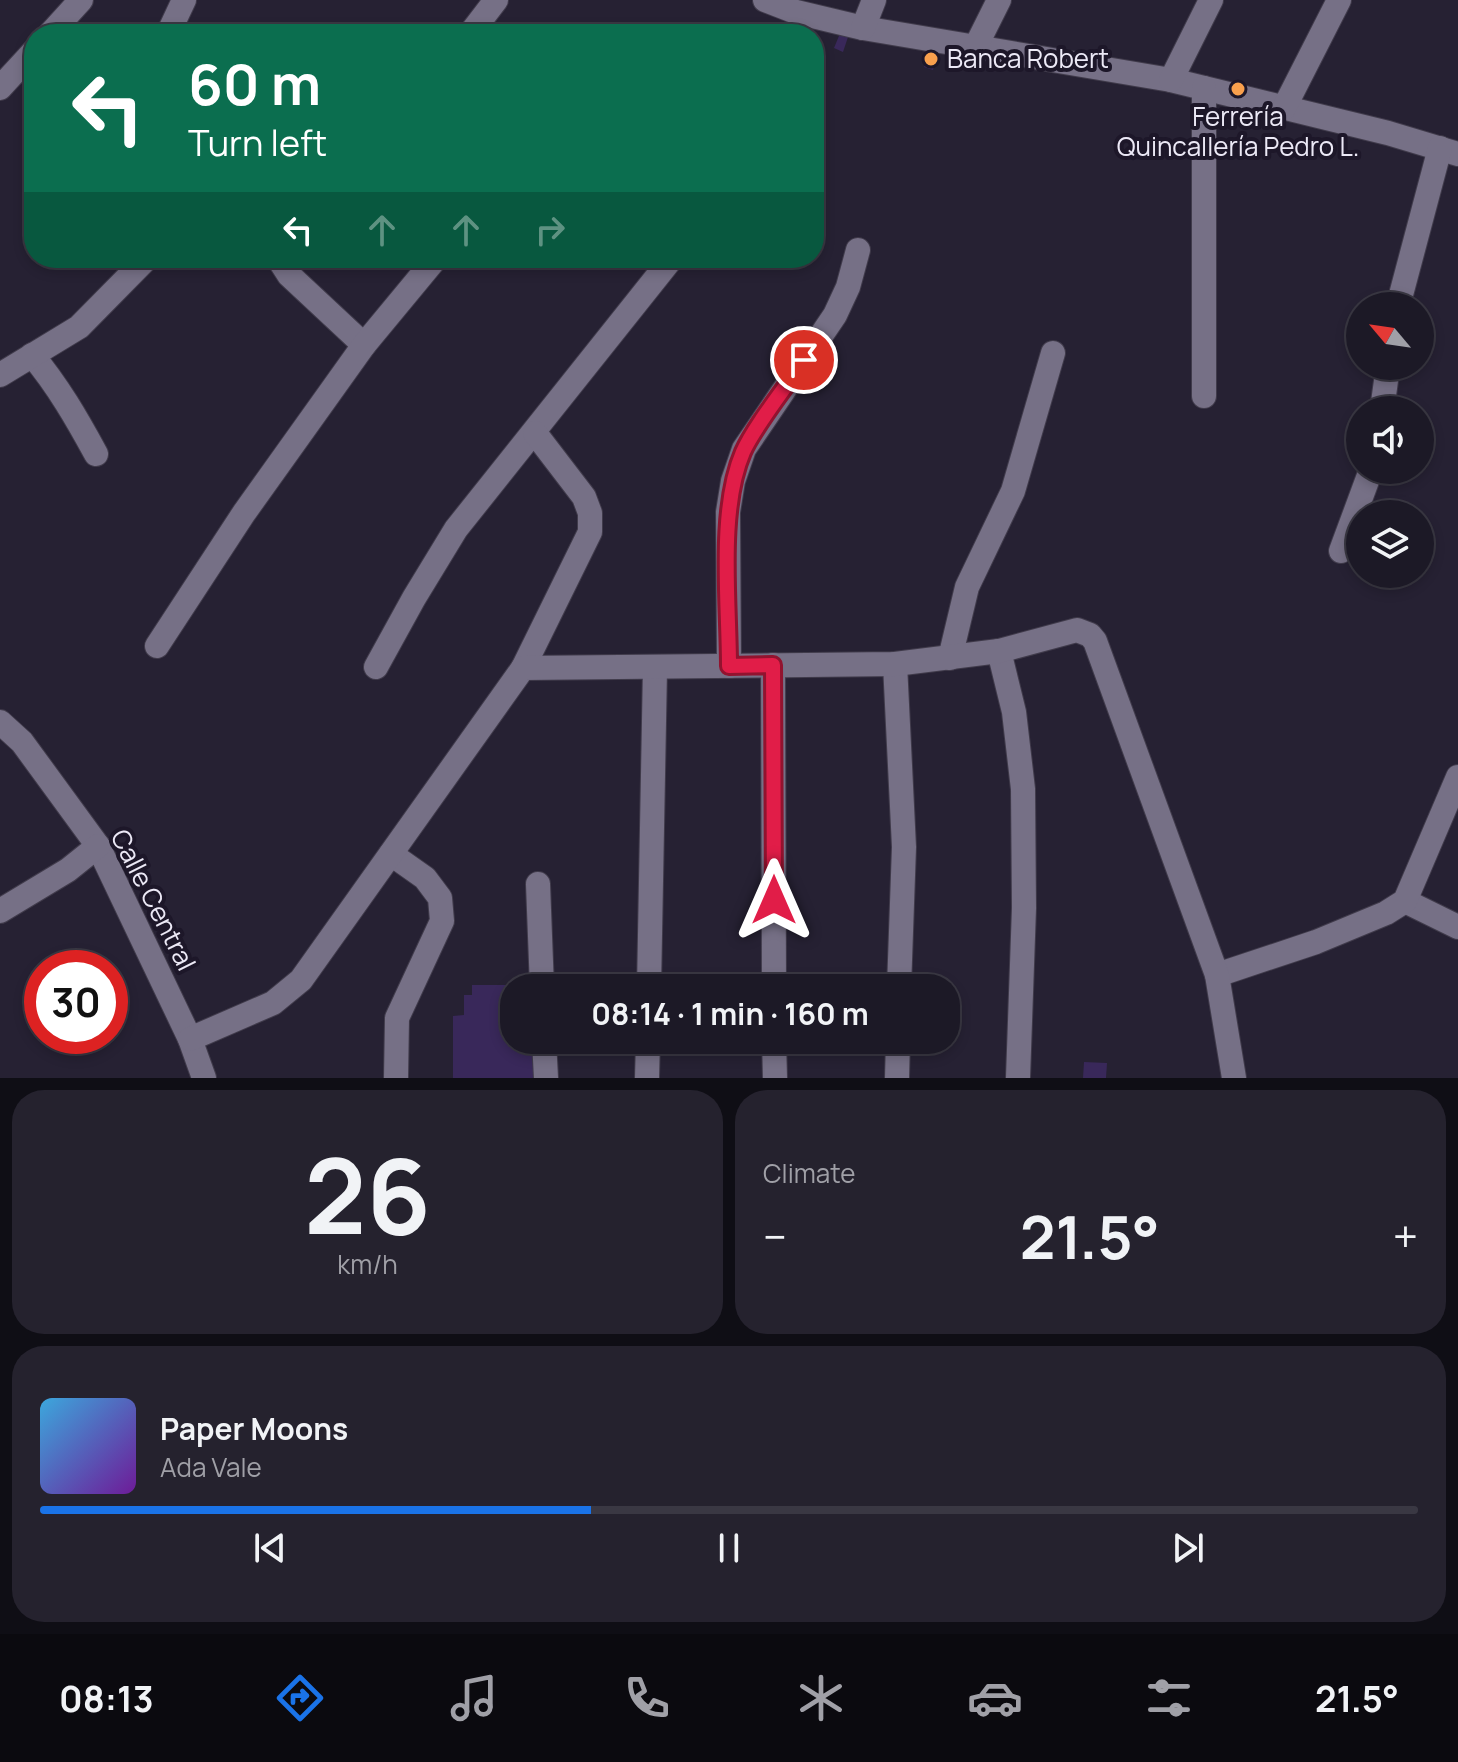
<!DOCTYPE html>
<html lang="en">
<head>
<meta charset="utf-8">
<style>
  :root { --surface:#1c1926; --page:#25222e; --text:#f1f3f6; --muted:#a0a0a7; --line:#3a3843; --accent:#1a73e8 }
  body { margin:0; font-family:Manrope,sans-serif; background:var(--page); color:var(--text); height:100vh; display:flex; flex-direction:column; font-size:30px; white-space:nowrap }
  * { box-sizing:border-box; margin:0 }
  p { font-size:26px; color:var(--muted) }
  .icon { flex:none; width:44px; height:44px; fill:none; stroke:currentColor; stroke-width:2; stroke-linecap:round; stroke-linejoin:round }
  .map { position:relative; height:1078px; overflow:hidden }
  .sheet { display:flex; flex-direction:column; gap:12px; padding:12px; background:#0f0e15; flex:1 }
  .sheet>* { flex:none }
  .guide { position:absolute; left:24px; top:24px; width:800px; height:244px; border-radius:32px; box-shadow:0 4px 12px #0003,0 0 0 2px var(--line); background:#0b6e4f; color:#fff; overflow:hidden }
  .needle { width:52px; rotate:299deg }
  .tools { position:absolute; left:1346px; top:292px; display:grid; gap:16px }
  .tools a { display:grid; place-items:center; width:88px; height:88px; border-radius:50%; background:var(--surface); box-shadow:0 4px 12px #0003,0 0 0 2px var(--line); font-size:40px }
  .speed { position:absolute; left:24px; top:950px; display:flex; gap:16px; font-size:40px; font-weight:700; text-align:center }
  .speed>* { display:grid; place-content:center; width:104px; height:104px; border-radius:50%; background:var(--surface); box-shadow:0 4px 12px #0003,0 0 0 2px var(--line); line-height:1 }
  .speed .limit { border:12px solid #d22; background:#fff; color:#111 }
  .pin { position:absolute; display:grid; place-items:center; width:68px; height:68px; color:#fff; margin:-34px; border:4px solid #fff; border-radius:50%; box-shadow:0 2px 8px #0007 }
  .me { position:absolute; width:88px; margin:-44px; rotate:0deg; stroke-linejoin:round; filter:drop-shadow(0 0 6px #0008) }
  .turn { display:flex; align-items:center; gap:28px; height:168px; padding:0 32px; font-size:36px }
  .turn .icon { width:104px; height:104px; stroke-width:2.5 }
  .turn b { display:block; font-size:56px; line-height:68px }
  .lanes { display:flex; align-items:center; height:76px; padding:0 32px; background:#0003; justify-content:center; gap:40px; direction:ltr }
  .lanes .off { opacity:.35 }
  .big { font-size:60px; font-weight:700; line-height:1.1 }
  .sheet .card { flex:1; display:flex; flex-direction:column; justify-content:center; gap:12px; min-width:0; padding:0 28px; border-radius:32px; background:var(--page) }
  .sheet .dial { align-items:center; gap:0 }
  .dial b { font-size:104px; line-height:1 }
  .song { display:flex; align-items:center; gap:24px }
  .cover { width:96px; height:96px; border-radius:12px; background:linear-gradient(135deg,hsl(200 70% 55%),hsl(280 70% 35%)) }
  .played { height:8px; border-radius:4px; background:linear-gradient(90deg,var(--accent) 40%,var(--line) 40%) }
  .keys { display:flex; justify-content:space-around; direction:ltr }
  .heat { display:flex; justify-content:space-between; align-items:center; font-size:44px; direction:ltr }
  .sheet .tiles { flex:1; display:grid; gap:12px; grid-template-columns:1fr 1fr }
  .card:last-child { grid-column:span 2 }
  .trip { position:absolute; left:500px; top:974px; width:460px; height:80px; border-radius:32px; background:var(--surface); box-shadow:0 4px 12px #0003,0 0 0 2px var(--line); font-weight:700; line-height:80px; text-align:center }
  .tab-bar { display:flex; height:128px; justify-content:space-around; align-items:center; background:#0b0a0f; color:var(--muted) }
  .tab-bar .icon { width:56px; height:56px }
  .tab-bar .current { color:var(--accent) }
  .tab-bar b { font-size:36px; color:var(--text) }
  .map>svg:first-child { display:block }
  .building { fill:#39285a }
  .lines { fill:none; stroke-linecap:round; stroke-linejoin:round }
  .minor-casing { stroke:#403b4b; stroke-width:26 }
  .minor { stroke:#767086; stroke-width:24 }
  .route-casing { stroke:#92132f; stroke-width:20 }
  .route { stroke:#e11d48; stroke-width:14 }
  .poi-dot { fill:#f9a04d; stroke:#1d1729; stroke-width:3 }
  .labels { text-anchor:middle; stroke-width:8; stroke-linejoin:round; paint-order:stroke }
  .poi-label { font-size:26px; fill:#ece9f6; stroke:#1d1729; text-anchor:start }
  .street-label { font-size:26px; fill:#ece9f6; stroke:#1d1729 }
</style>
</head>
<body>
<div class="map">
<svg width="1458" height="1078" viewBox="0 0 1458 1078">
  <rect width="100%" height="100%" fill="#262133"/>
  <!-- building -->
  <g class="building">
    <polygon points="841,31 849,34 843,52 834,48"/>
    <polygon points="930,49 938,52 933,70 924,67"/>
    <polygon points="472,985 514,985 514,1040 536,1040 536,1078 453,1078 453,1016 464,1015 464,995 472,995"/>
    <polygon points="1084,1062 1107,1063 1106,1078 1083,1078"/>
  </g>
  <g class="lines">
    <!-- minor casing -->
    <g class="minor-casing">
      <g id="minor">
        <polyline points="765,0 796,12 863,28 1171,80 1388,133 1458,154"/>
        <polyline points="863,28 874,0"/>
        <polyline points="50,34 81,0"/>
        <polyline points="168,34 184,0"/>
        <polyline points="470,34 496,0"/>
        <polyline points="975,48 999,0"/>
        <polyline points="1171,80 1211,0"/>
        <polyline points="0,88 34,51"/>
        <polyline points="1204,88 1204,396"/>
        <polyline points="1284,108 1339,0"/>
        <polyline points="278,258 289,275 364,345"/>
        <polyline points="1398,306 1440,148"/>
        <path d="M32 355C58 386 77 419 96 454"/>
        <polyline points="0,375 79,327 147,258"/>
        <polyline points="1382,410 1388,366"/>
        <polyline points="1341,551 1371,470"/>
        <polyline points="157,646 244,513 364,345 436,258"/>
        <polyline points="999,651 1014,712 1023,789 1024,908 1018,1078"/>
        <polyline points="950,658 967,587 1013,491 1053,353"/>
        <polyline points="895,664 904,847 899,988"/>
        <polyline points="773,665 774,988"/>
        <polyline points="729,666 728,512 733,481 744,449 835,315 848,287 858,250"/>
        <polyline points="376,667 414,598 456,529 672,258"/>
        <polyline points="523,668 590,532 590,513 584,497 535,433"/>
        <polyline points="0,722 22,742 98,846 190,1039 204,1078"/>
        <polyline points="391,854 425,878 440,898 442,921 397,1018 396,1078"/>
        <polyline points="538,884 542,988"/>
        <polyline points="1405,901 1458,927"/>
        <polyline points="0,911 68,870 98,846"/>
        <polyline points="1217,975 1316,942 1386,913 1405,901 1458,777"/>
        <polyline points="649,988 655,668"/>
        <polyline points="190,1039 273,1003 301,980 523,668 895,664 999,651 1077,630 1090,635 1095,641 1217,975 1234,1078"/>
        <polyline points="544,1040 546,1078"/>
        <polyline points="774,1040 775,1078"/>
        <polyline points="647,1078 648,1040"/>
        <polyline points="897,1078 898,1040"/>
      </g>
    </g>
    <!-- minor -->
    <use href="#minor" class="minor"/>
  </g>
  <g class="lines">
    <!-- route casing -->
    <g class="route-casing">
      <path id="route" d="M774 900 773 665 729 666C729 602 718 510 743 452 755 425 787 386 804 360"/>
    </g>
    <!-- route -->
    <use href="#route" class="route"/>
  </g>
  <!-- markers -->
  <g class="poi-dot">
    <circle cx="931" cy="59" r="8"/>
    <circle cx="1238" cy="89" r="8"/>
  </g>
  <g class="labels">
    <!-- poi labels -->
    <g class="poi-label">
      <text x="947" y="68">Banca Robert</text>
      <text x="1238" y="126" text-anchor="middle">Ferrería<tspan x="1238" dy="30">Quincallería Pedro L.</tspan></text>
    </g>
    <!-- street labels -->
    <g class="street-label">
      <text transform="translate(153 900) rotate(63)" y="9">Calle Central</text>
    </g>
  </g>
</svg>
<div class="tools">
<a><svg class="needle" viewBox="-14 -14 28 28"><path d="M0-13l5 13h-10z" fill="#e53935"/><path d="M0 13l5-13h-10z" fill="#a0a0a7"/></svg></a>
<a><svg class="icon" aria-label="sound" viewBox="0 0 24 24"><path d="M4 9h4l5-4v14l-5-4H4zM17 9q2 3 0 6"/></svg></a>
<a><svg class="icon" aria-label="layers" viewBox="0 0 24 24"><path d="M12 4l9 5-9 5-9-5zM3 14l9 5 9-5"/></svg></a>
</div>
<div class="speed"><div class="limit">30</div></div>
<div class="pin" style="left:804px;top:360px;background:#d93025"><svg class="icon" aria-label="arrive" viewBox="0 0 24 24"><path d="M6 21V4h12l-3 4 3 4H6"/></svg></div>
<svg class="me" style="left:774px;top:900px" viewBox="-20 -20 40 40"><path d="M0-17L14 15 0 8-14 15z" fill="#e11d48" stroke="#fff" stroke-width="4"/></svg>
<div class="trip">08:14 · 1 min · 160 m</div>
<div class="guide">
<div class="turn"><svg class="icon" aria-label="left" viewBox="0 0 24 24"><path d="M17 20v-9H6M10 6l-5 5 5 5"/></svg><div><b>60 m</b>Turn left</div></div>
<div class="lanes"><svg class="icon" aria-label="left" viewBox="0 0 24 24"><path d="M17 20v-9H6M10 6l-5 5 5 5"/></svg><svg class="icon off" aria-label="ahead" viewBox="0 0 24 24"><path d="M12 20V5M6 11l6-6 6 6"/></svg><svg class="icon off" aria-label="ahead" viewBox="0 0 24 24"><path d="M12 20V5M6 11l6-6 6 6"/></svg><svg class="icon off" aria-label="right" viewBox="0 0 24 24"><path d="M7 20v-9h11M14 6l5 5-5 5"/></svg></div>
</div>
</div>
<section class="sheet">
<div class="tiles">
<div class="card dial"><b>26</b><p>km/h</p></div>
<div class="card"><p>Climate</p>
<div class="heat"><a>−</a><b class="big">21.5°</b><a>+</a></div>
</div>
<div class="card">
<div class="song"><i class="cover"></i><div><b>Paper Moons</b><p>Ada Vale</p></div></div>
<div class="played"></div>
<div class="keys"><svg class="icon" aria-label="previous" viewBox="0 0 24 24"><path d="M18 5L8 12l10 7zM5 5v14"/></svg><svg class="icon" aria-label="pause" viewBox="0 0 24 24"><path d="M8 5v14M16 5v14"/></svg><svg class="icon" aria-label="next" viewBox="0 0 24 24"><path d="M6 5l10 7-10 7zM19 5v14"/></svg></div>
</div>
</div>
</section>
<nav class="tab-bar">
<b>08:13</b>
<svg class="icon current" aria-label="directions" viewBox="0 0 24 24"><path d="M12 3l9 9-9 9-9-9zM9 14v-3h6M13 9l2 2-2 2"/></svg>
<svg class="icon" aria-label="music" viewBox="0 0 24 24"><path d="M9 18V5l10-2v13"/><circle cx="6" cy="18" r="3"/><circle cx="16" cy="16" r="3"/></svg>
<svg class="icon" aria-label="phone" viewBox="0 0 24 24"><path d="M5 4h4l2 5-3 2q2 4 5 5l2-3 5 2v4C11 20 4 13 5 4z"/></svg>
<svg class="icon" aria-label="climate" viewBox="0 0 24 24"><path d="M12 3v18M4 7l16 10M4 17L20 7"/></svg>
<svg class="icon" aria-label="car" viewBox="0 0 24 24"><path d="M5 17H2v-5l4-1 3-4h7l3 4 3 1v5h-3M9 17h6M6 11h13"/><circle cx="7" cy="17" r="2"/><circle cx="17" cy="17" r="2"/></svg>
<svg class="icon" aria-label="filters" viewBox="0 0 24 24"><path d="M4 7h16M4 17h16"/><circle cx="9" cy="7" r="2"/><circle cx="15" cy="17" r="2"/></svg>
<b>21.5°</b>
</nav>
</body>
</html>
